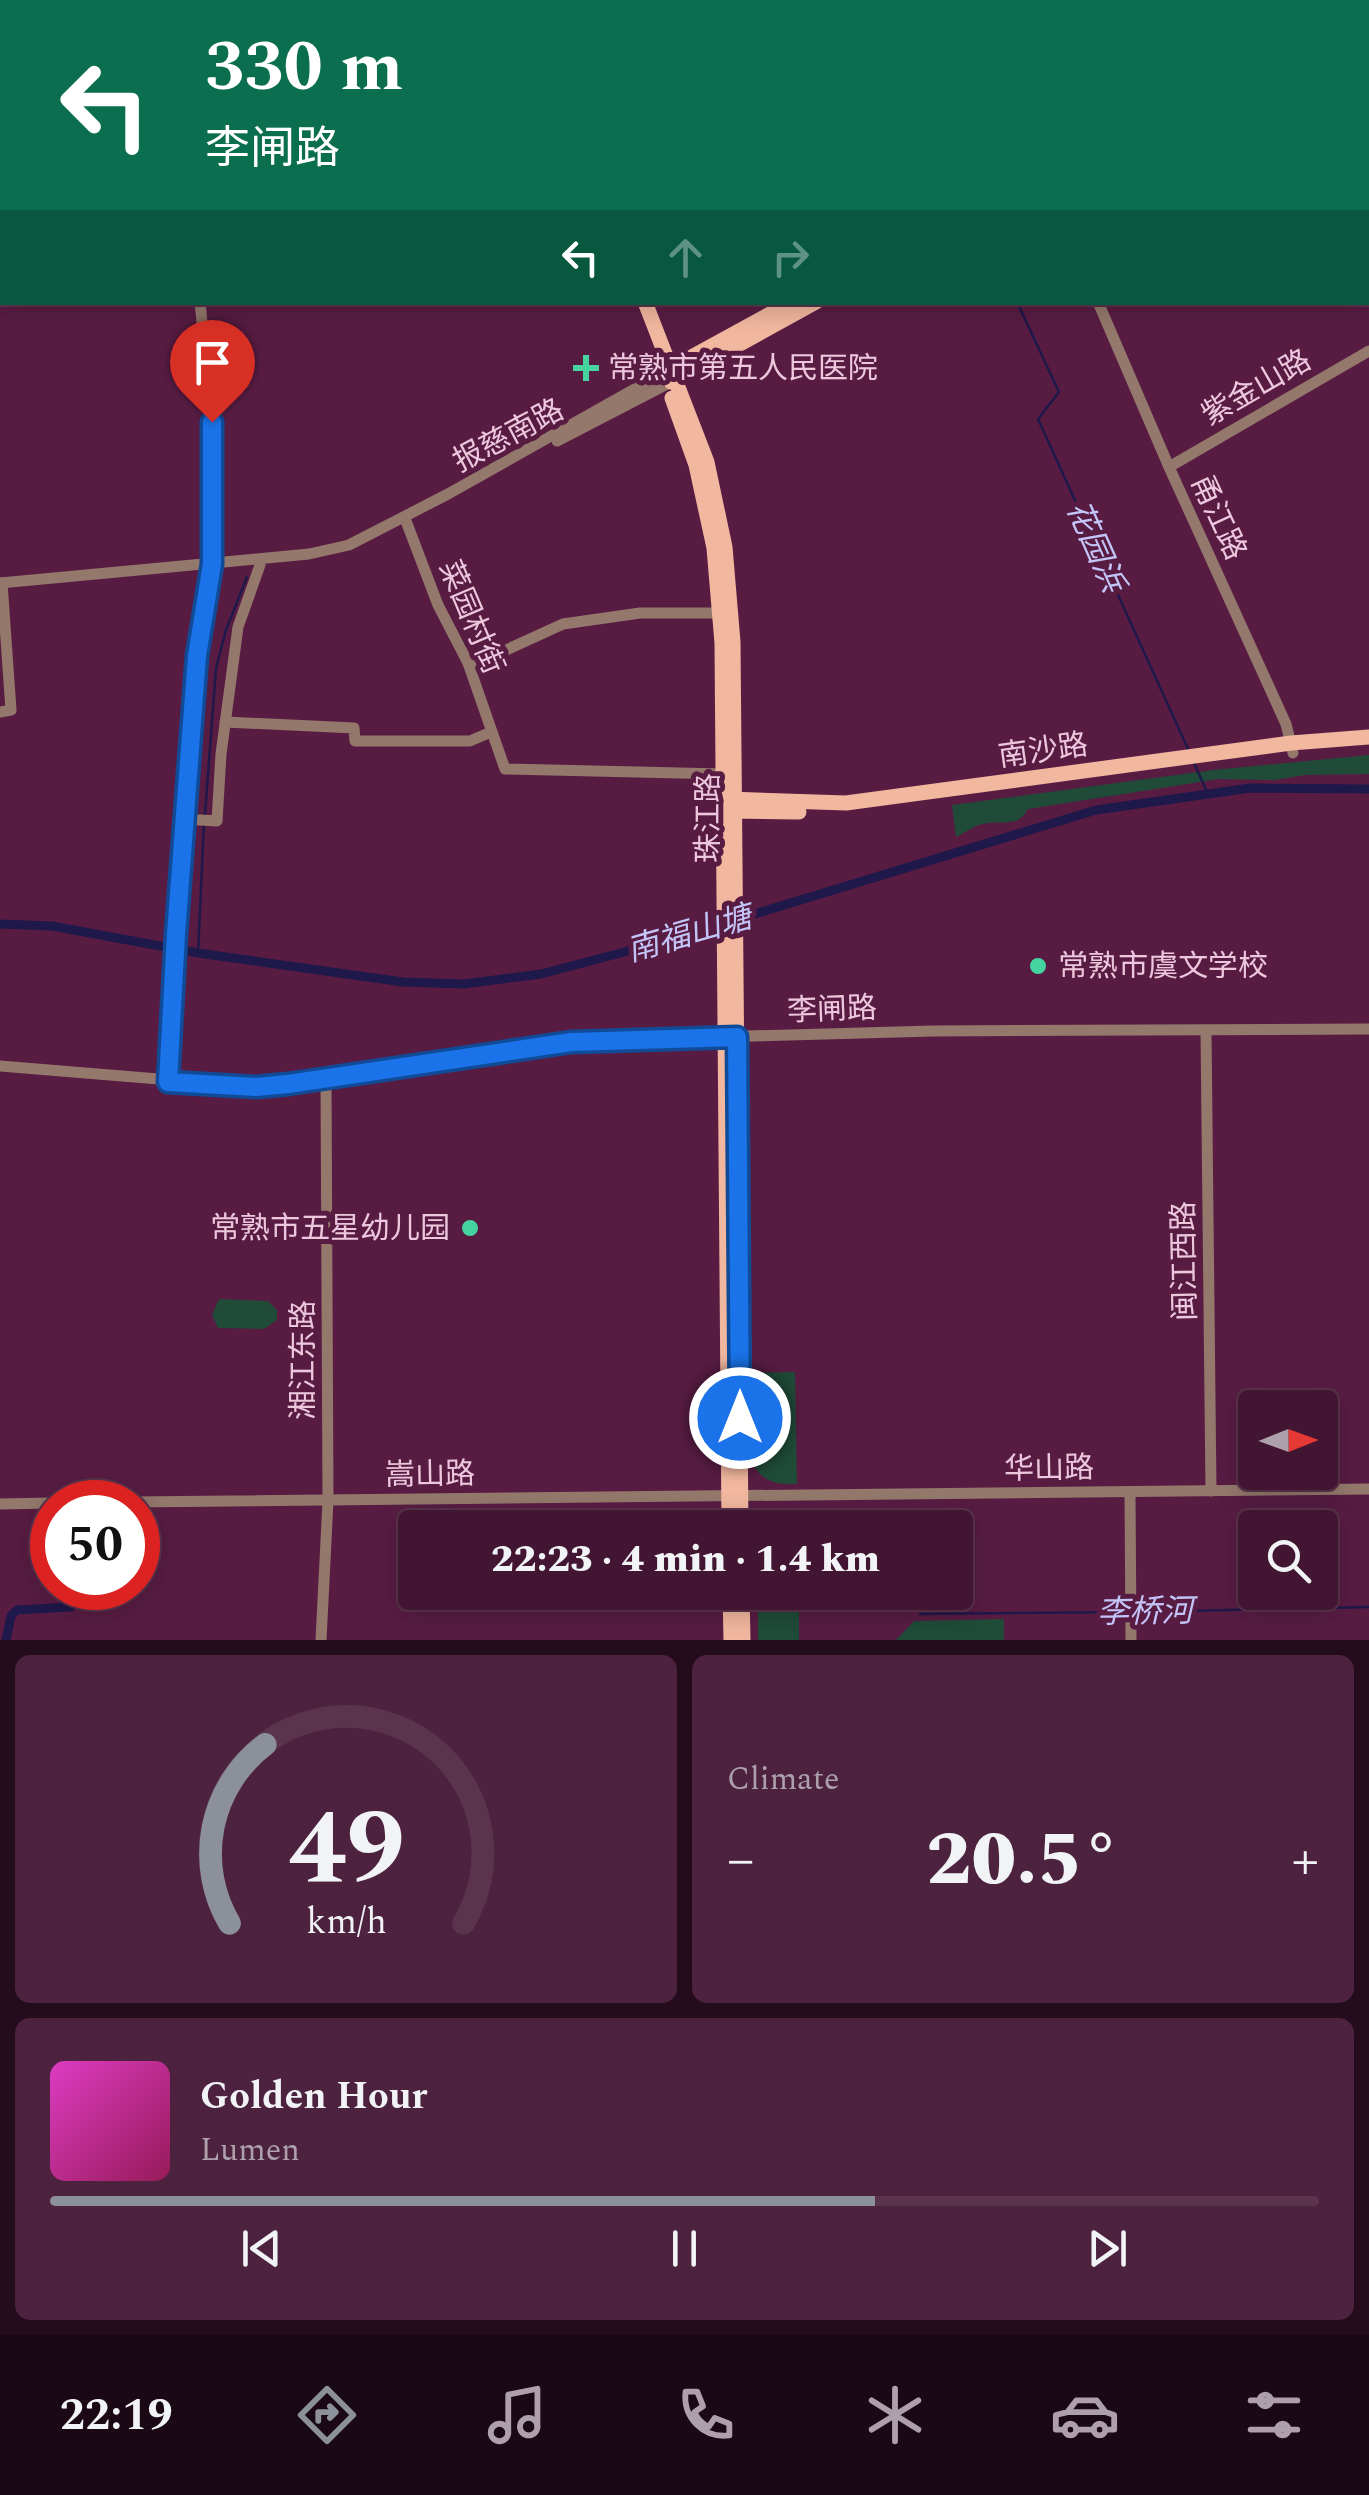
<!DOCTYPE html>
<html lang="en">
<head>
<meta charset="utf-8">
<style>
  :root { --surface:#421532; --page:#4c223e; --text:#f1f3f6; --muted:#ae9fac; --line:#5a344d; --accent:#8c9099 }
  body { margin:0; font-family:Spectral,"Noto Sans SC",serif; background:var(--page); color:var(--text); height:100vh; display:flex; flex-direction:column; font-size:38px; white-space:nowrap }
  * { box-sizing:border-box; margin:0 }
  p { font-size:32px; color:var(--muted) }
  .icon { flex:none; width:55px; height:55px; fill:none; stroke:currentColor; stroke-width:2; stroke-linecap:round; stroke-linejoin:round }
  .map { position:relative; height:1640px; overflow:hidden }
  .panel { display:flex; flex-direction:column; gap:15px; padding:15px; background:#240c1c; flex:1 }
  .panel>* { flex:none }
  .hud { position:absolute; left:0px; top:0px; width:1370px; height:305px; box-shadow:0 5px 25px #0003,0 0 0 2px var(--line); background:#0b6e4f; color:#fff; overflow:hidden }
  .needle { width:65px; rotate:89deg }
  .controls { position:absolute; left:1238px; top:1390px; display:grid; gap:20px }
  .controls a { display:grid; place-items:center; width:100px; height:100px; border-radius:10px; background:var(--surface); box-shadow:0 5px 25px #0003,0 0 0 2px var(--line); font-size:50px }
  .speed { position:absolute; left:30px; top:1480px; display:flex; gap:20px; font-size:50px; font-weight:700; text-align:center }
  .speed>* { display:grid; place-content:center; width:130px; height:130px; border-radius:50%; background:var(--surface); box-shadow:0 5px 25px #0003,0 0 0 2px var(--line); line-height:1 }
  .speed .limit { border:15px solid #d22; background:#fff; color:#111 }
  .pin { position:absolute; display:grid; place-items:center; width:85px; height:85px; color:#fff; margin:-102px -42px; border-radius:50% 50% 50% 0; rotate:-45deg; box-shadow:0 0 10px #0007 }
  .pin .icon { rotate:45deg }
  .me { position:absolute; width:110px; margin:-55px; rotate:0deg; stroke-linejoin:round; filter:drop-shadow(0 0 8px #0008) }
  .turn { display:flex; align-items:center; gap:35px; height:210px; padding:0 40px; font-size:45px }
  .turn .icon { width:130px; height:130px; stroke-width:2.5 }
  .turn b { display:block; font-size:70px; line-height:85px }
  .lanes { display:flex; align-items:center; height:95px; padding:0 40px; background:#0003; justify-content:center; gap:50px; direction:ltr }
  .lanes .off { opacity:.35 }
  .big { font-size:75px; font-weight:800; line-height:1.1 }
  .panel .card { flex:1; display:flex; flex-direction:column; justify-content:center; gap:15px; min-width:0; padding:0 35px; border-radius:15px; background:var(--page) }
  .panel .dial { align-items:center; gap:0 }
  .dial svg { height:260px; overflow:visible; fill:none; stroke:var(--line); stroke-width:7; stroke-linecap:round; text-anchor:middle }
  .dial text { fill:var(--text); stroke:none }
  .song { display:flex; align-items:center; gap:30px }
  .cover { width:120px; height:120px; border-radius:15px; background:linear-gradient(135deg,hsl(310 70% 55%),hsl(330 70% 35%)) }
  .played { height:10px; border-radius:5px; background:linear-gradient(90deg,var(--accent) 65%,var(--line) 65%) }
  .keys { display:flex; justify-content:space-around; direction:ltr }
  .heat { display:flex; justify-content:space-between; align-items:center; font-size:55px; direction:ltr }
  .panel .tiles { flex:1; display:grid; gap:15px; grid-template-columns:1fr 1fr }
  .card:last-child { grid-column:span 2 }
  .trip { position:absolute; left:398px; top:1510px; width:575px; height:100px; border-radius:10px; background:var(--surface); box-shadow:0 5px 25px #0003,0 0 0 2px var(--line); font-weight:800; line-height:100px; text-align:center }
  .tab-bar { display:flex; height:160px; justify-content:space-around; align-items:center; background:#1a0814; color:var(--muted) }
  .tab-bar .icon { width:70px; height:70px }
  .tab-bar .selected { color:var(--accent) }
  .tab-bar b { font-size:45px; color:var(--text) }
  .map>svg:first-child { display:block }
  .green { fill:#204b39 }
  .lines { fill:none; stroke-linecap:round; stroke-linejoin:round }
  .stream { stroke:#1f184b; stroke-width:2.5 }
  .canal { stroke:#1f184b; stroke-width:9 }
  .minor { stroke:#94786c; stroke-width:11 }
  .major { stroke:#f2b79f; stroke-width:15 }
  .route-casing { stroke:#114b97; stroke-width:25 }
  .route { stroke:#1a73e8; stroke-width:18 }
  .poi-dot { fill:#45d49f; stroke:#581c43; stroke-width:4 }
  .labels { text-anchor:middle; stroke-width:10; stroke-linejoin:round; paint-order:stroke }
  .poi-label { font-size:30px; fill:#edc7dc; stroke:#581c43; text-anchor:start }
  .street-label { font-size:30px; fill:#edc7dc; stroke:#581c43 }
  .water-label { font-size:32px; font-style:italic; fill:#c3c4f7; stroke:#581c43 }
</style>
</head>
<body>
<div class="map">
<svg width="1369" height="1640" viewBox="0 0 1369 1640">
  <rect width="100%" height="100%" fill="#581c43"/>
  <!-- green -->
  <g class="green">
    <path d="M1369 755V774L1305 775 1275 780 1219 779 1028 809C1018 827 1006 821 989 823 978 823 966 832 956 837L952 805 1213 770Z"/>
    <polygon points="219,1299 268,1301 277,1310 277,1320 264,1329 218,1328 212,1315"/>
    <path d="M795 1372 797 1484C777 1485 761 1482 752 1462L750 1373Z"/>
    <rect x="758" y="1593" width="41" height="47"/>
    <polygon points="1004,1619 1004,1640 896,1640 914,1621"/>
  </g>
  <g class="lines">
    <!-- stream -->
    <g class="stream">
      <polyline points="862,0 863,2"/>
      <polyline points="1017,302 1059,392 1038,419 1189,751"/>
      <polyline points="1194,763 1208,794"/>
      <polyline points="205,815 216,668 226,630 247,577"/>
      <polyline points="198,953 204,823"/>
      <polyline points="1137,1612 1369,1607"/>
      <polyline points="920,1614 1129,1612"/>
    </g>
    <!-- canal -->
    <g class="canal">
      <polyline points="0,924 52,926 198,953 403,982 464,984 541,974 666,941 1096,810 1250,788 1369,789"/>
      <polyline points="6,1640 11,1616 17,1610 71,1607"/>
    </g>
    <!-- minor -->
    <g class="minor">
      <polyline points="82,0 83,2"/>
      <polyline points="171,0 172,2"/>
      <polyline points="988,0 989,2"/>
      <polyline points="1098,302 1169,467 1286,724 1293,753"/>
      <polyline points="557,441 667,384"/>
      <polyline points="1169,467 1369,351"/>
      <polyline points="406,521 438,605 468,663 505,769 723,774"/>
      <polyline points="0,583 309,554 349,545 448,494 663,373"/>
      <polyline points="468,663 482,661 563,624 640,613 719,613"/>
      <polyline points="0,712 11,710 2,583"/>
      <polyline points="225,722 354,728 355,741 470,741 491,732"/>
      <polyline points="184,819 217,821 221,754 238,627 260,565"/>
      <polyline points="1206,1031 1211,1491"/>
      <polyline points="0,1066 256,1087 326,1080 540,1046 604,1040 933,1031 1369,1029"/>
      <polyline points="168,1082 175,934 197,656 212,564 212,422 200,302"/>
      <polyline points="1130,1492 1131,1640"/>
      <polyline points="132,1502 1369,1489"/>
      <polyline points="0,1504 52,1503"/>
      <polyline points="321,1640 328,1501 326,1080"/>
    </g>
    <!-- major -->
    <g class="major">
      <polyline points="518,0 519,2"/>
      <polyline points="210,2 215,0"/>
      <polyline points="228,2 234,0"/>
      <polyline points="1338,2 1342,0"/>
      <polyline points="1362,2 1366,0"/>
      <polyline points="1368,54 1369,57"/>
      <polyline points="0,98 2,97"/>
      <polyline points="645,302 707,462 725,547 733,642 741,1528"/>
      <polyline points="664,372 792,302"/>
      <polyline points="671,382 816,302"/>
      <polyline points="672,398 696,465 714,548 722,643 729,1528"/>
      <polyline points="727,799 846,803 1291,743 1369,737"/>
      <polyline points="727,811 799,812"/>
      <polyline points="730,1592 731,1640"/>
      <polyline points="742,1592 743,1640"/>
    </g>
  </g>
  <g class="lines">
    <!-- route casing -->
    <g class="route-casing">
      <polyline id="route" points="212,422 212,564 197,656 176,934 168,1082 256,1087 288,1084 571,1042 737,1037 740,1418"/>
    </g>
    <!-- route -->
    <use href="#route" class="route"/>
  </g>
  <!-- markers -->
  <g class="poi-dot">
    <path d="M581 353h10v10h10v10h-10v10h-10v-10h-10v-10h10z"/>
    <circle cx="1038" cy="966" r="10"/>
    <circle cx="470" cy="1228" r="10"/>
  </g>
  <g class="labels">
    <!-- poi labels -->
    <g class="poi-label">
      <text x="608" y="378">常熟市第五人民医院</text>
      <text x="1058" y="976">常熟市虞文学校</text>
      <text x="450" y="1238" text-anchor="end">常熟市五星幼儿园</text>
    </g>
    <!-- street labels -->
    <g class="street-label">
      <text transform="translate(1256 387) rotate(-30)" y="10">紫金山路</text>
      <text transform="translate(508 435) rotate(-28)" y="10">报慈南路</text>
      <text transform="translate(1219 517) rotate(65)" y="10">甬江路</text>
      <text transform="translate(472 617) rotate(67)" y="10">菜园村街</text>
      <text transform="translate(1043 750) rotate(-8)" y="10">南沙路</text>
      <text transform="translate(708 818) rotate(-90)" y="10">珠江路</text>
      <text transform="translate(832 1009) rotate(-2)" y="10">李闸路</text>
      <text transform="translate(1184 1261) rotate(-91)" y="10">闽江西路</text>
      <text transform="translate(303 1360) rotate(-90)" y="10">湘江东路</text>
      <text transform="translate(1049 1468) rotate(-1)" y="10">华山路</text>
      <text transform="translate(430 1474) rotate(-1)" y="10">嵩山路</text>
    </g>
    <!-- water labels -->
    <g class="water-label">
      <text transform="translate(1096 546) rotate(66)" y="11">花园浜</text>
      <text transform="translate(689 933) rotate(-16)" y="11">南福山塘</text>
      <text transform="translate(1145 1611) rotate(-1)" y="11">李桥河</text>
    </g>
  </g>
</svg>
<div class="controls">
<a><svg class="needle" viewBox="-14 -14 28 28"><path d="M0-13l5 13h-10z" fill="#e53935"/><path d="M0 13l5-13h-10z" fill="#ae9fac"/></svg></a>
<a><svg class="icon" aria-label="search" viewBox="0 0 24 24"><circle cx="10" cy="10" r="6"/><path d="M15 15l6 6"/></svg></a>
</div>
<div class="speed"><div class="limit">50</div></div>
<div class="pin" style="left:212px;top:422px;background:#d93025"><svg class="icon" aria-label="arrive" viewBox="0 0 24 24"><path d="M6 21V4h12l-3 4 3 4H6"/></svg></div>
<svg class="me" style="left:740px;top:1418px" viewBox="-20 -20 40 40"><circle r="17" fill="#1a73e8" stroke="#fff" stroke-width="3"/><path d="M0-11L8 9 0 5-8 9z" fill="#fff"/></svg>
<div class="trip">22:23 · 4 min · 1.4 km</div>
<div class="hud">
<div class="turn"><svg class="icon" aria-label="left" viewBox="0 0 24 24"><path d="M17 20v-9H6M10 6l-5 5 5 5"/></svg><div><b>330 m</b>李闸路</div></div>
<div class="lanes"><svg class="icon" aria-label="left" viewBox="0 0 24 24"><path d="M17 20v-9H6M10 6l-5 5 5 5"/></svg><svg class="icon off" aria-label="ahead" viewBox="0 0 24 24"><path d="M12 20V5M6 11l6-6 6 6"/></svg><svg class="icon off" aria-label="right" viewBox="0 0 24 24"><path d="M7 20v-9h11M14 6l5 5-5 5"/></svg></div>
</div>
</div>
<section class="panel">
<div class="tiles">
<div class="card dial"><svg viewBox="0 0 100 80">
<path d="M14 69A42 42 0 1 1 86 69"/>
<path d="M14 69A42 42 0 0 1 25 14" stroke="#8c9099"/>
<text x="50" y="56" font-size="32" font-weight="700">49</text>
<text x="50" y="72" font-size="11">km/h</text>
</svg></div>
<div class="card"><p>Climate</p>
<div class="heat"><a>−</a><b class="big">20.5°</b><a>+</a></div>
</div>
<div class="card">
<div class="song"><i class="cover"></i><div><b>Golden Hour</b><p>Lumen</p></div></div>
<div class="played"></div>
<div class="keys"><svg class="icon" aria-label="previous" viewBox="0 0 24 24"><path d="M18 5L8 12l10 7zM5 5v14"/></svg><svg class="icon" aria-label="pause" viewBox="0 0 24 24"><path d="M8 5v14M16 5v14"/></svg><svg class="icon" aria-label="next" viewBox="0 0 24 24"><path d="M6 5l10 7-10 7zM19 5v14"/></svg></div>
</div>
</div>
</section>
<nav class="tab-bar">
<b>22:19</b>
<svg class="icon selected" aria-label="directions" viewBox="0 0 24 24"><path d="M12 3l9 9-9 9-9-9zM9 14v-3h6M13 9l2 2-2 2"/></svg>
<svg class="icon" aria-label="music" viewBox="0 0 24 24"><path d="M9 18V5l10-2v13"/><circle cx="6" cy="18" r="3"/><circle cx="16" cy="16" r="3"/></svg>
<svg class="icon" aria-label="phone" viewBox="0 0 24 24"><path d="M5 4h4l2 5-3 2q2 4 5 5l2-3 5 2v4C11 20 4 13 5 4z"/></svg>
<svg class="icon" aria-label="climate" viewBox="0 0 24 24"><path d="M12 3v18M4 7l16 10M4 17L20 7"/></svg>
<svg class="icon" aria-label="car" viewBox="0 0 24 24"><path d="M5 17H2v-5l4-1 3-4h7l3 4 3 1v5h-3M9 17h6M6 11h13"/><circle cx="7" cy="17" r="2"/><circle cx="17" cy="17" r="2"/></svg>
<svg class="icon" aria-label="filters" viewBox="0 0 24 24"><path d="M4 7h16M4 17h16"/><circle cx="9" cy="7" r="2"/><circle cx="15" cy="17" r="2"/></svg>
</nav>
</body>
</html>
